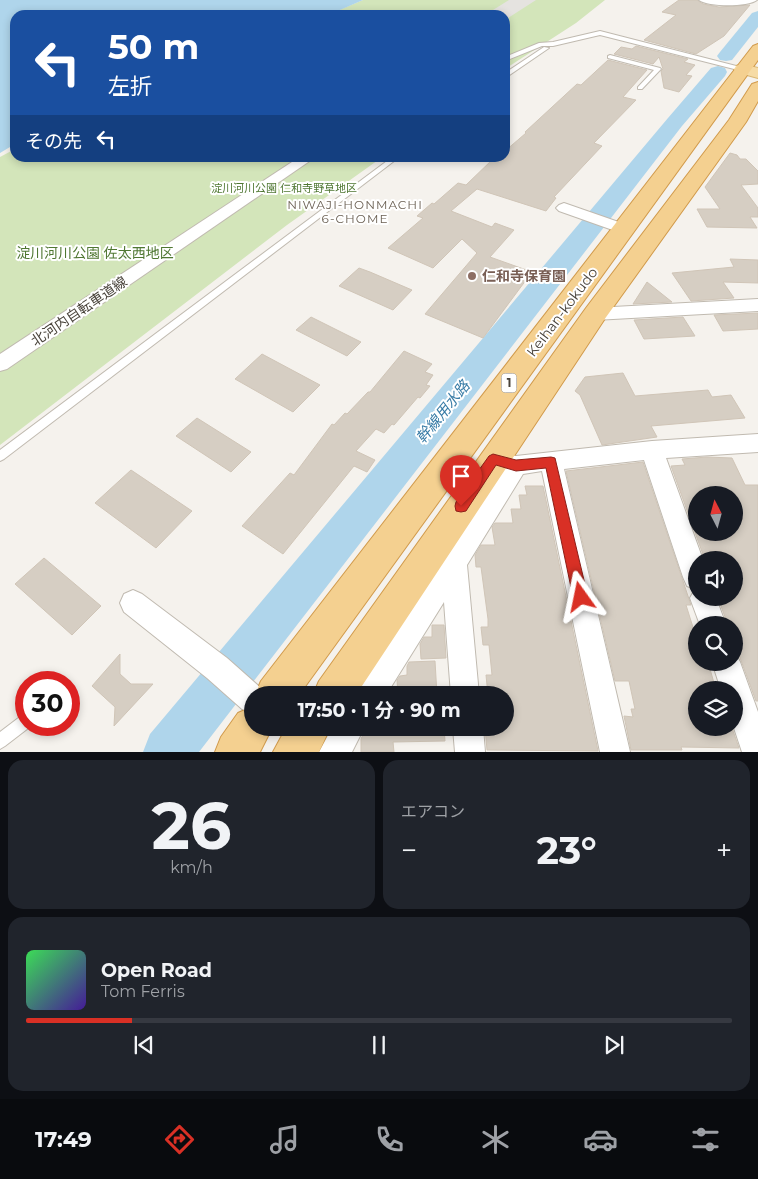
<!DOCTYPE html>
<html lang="ja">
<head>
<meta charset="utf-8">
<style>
  :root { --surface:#171b24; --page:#20242c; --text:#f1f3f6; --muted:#9ea1a6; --line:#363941; --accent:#d93025 }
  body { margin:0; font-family:Montserrat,"Noto Sans JP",sans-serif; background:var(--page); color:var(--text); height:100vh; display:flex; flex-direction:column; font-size:19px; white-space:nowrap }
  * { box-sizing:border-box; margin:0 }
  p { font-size:16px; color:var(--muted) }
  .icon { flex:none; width:28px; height:28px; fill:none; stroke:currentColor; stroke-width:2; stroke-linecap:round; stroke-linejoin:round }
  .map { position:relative; height:752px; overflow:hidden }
  .drawer { display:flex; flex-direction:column; gap:8px; padding:8px; background:#0d0f14; flex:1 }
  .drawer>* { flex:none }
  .guide { position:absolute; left:10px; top:10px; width:500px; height:152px; border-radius:15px; box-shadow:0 2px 8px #0003; background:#1a4fa0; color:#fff; overflow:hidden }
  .needle { width:32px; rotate:354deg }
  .tools { position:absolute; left:688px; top:486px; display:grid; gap:10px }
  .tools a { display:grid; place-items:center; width:55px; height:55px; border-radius:50%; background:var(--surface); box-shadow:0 2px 8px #0003; font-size:25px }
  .speed { position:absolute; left:15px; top:671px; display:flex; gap:10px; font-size:25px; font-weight:700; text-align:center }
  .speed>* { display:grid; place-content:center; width:65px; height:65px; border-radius:50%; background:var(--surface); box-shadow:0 2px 8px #0003; line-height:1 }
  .speed .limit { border:8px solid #d22; background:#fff; color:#111 }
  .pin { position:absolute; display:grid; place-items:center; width:42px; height:42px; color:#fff; margin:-51px -21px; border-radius:50% 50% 50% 0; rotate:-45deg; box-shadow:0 0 5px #0007 }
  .pin .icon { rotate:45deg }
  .me { position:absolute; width:55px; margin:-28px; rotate:348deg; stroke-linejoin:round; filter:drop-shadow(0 0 4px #0008) }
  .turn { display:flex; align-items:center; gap:18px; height:105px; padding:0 15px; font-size:22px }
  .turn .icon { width:65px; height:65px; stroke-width:2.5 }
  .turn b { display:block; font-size:35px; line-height:42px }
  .then { display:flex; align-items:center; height:48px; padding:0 15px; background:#0003; gap:10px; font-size:19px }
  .big { font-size:38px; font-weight:700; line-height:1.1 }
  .drawer .widget { flex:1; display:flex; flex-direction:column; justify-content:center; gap:8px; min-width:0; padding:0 18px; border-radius:15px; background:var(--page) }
  .drawer .dial { align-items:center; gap:0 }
  .dial b { font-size:65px; line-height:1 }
  .song { display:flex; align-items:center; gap:15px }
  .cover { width:60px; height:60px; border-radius:8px; background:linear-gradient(135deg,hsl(130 70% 55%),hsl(260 70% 35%)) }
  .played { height:5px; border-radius:2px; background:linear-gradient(90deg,var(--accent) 15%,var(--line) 15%) }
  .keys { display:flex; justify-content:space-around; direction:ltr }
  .heat { display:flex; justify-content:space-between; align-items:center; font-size:28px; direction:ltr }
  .drawer .tiles { flex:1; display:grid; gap:8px; grid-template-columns:1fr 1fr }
  .widget:last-child { grid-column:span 2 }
  .trip { position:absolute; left:244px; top:686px; width:270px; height:50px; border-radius:25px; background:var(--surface); box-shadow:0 2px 8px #0003; font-weight:700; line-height:50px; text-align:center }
  .tabs { display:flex; height:80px; justify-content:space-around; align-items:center; background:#090b0e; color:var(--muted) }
  .tabs .icon { width:35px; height:35px }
  .tabs .active { color:var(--accent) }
  .tabs b { font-size:22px; color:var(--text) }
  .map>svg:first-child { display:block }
  .green { fill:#d3e5ba }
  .parking { fill:#e5e3e0 }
  .water { fill:#afd5eb }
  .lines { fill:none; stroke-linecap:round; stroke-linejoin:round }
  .river { fill:#afd5eb; fill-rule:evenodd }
  .building { fill:#d6cec3; stroke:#d0c5b7; fill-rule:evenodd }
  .service-casing { stroke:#c0bab0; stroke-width:2 }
  .minor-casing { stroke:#c0bab0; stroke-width:2 }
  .primary-casing { stroke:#dbb875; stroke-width:2 }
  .trunk-casing { stroke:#d19a4b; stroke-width:2 }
  .service { fill:#fff; fill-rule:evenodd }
  .minor { fill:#fff; fill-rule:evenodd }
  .primary { fill:#f6dba5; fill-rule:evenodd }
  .trunk { fill:#f4d090; fill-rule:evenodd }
  .route { fill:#d93025; stroke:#8d1f18 }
  .education-dot { fill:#8d6e63; stroke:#fff; stroke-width:2 }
  .labels { text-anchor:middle; stroke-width:4; stroke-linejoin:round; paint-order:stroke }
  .far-park-label { font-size:11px; fill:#4f7732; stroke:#fff }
  .far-neighbourhood-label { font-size:12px; letter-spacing:1px; fill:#6b6053; stroke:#fff }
  .shield { fill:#fff; stroke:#807b76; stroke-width:1 }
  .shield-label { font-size:12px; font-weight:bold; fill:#49433b }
  .park-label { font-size:14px; fill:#4f7732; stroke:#fff }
  .education-label { font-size:14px; font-weight:bold; fill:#785e54; stroke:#fff; text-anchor:start }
  .street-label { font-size:14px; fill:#49433b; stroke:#fff }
  .water-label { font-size:15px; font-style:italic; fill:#397ca6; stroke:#fff }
</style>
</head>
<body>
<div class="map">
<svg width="758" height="752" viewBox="0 0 758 752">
  <rect width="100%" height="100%" fill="#f5f2ed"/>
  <!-- green -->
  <g class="green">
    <polygon points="363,0 605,0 576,23 505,69 505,15 327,15"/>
    <polygon points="15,149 15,158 381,158 287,225 0,445 0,157"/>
  </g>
  <!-- parking -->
  <polygon class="parking" points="509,0 536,0 505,20 505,15 485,15"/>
  <!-- water -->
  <polygon class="water" points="0,0 363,0 333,13 321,15 15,15 15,144 0,153"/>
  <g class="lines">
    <!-- river -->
    <g class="river">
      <polygon points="758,11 758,27 732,60 726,61 720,60 717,56 720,52 752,13"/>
      <polygon points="718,66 725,68 727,72 725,76 682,126 199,752 143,752 150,734 668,118 711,68"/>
    </g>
  </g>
  <!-- building -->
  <g class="building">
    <polygon points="679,0 697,0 703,4 719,7 750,5 724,36 696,54 644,40 676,15 662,12"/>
    <polygon points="636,46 688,59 684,62 695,65 686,75 692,76 679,92 664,88 661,71 663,69 659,57 653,64 614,54 621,47 632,49"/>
    <polygon points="608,60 647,70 623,97 636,100 594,143 602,146 554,197 556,198 546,211 477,189 451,211 492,227 495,223 514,230 490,257 532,272 483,338 425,314 477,253 462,239 433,268 388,248 423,218 417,216 432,203 434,204 458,183 466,185 494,158 505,158 505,151 526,133 525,132 577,84 581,85"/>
    <polygon points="730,153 737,155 740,159 746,159 758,171 758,184 741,185 758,208 758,217 750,217 757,228 707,227 697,209 720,209 705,187"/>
    <polygon points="730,259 758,260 758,283 723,282 734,298 691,301 672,273 734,267"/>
    <polygon points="359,268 370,272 412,290 393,310 339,286"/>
    <polygon points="647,282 672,302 633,304"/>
    <polygon points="758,313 758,329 723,331 714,315"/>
    <polygon points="311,317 361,342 347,356 296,330"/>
    <polygon points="683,317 695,336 644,339 634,320"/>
    <polygon points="404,351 432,364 425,372 433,375 426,385 430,386 420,398 418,397 394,425 392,424 384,433 376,429 356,451 375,460 367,472 354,466 283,554 242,526 290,473 294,475 332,424 334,425 345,413 347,414 368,392 370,392"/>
    <polygon points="262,354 320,385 293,412 235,379"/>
    <polygon points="623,373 635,396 708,390 712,397 731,395 745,418 651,426 657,437 602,445 580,395 575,391 585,377"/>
    <polygon points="197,418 251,452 231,472 176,436"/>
    <path d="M707 457 732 458 745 485H758V701H756L739 655 734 649V625H728L718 598H734V560H705L671 466 685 465 682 459ZM696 495H734V532H696Z"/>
    <polygon points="643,462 691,605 686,605 696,637 696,662 708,662 716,690 696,690 696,728 732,728 739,748 681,747 682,750 631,750 624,716 633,717 631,709 635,709 629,681 615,681 566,471"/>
    <polygon points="131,470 192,511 156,548 95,503"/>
    <polygon points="525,486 543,486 598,751 487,750 485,728 505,728 505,695 488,695 486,675 492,675 489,645 483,645 481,627 488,627 488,619 481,567 476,567 475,555 481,545 495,545 492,527 495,523 513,523 511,509 521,509 519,495 527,495"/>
    <polygon points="44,558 101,606 72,635 15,584"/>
    <polygon points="432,625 444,625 446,658 421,659 420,644 424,637 432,637"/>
    <polygon points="120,654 120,674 131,684 153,684 114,726 115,707 92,686"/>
    <polygon points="435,661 437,695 398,695 397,680 400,676 407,675 407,666 409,662"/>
    <polygon points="366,728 444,728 445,741 393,742 394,752 361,752 361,739"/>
  </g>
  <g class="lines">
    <!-- service casing -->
    <g class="service-casing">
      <g id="service">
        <polygon points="600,31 744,68 745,69 742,71 600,35 553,46 542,46 505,61 505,57 539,43 553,42"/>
        <polygon points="544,47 549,48 505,78 505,73"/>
        <polygon points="610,55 660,68 661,69 642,89 638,89 638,87 654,70 608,58 608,56"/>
        <polygon points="391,158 398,158 4,459 0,461 0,450"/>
        <polygon points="26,714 26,725 32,725 31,726 5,746 0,749 0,732 21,716"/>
      </g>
    </g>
    <!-- minor casing -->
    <g class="minor-casing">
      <g id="minor">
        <path d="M699 0H757C748 7 708 7 699 0Z"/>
        <polygon points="298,158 314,158 7,369 0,371 0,354"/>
        <polygon points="564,203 630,226 632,229 630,232 624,234 559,211 556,208 559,205"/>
        <polygon points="758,299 758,311 595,320 589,318 586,314 589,310 595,308"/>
        <polygon points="758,434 758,452 666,458 703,560 696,560 696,598 716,598 726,625 700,625 690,598 695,589 687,586 683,577 644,460 564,469 630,752 600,752 542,471 523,474 467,565 479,695 451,695 444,602 386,695 356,695 360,685 500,470 495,469 492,462 495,455 503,453 516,456 652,441"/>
        <polygon points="133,590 142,594 227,658 262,689 265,695 252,695 252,713 242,709 207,678 124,612 120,603 124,594"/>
        <polygon points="734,651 740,662 758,712 758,752 742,752 734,728 734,690 721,690 712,662 734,662"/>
        <polygon points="332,728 364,728 352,752 319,752"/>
        <polygon points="453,728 483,728 485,752 455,752"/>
      </g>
    </g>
    <!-- primary casing -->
    <g class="primary-casing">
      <polygon id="primary" points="742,64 758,68 758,78 736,72 734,69 736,66"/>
    </g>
    <!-- trunk casing -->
    <g class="trunk-casing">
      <g id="trunk">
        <polygon points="758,44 758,60 299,695 255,695 261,681 753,46"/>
        <polygon points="758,82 758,101 746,122 604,320 356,695 313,695 319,681 586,308 729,120 752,84"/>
        <polygon points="252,707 252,728 272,728 260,752 215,752 221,737 238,713"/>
        <polygon points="286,728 330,728 319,752 273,752"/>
      </g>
    </g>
    <!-- service -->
    <use href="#service" class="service"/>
    <!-- minor -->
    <use href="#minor" class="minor"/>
    <!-- primary -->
    <use href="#primary" class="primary"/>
    <!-- trunk -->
    <use href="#trunk" class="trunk"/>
  </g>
  <!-- route -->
  <polygon class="route" points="493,454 516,460 551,457 555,458 588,597 586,602 581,604 575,602 573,597 546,468 516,471 496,465 466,511 461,512 456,511 455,506 456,502 489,456"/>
  <!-- markers -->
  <circle class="education-dot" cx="472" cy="276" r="5"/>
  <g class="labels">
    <!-- far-park labels -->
    <g class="far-park-label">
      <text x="284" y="192">淀川河川公園 仁和寺野草地区</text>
    </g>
    <!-- far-neighbourhood labels -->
    <g class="far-neighbourhood-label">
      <text x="355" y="209">NIWAJI-HONMACHI<tspan x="355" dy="14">6-CHOME</tspan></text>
    </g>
    <!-- shield labels -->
    <rect class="shield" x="501.5" y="373.5" width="15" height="19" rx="4"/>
    <g class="shield-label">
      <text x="509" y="387">1</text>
    </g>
    <!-- park labels -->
    <g class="park-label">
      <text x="95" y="258">淀川河川公園 佐太西地区</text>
    </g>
    <!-- education labels -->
    <g class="education-label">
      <text x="482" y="281">仁和寺保育園</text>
    </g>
    <!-- street labels -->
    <g class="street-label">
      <text transform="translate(79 311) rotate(-34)" y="5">北河内自転車道線</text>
      <text transform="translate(562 312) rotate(-53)" y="5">Keihan-kokudo</text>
    </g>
    <!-- water labels -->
    <g class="water-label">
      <text transform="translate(443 412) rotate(-51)" y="5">幹線用水路</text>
    </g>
  </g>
</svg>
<div class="tools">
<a><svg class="needle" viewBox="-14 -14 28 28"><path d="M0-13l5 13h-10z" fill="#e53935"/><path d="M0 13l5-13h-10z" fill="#9ea1a6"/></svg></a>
<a><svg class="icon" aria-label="sound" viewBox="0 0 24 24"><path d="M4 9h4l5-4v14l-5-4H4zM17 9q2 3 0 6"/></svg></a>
<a><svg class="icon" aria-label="search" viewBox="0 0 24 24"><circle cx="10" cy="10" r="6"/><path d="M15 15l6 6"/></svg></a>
<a><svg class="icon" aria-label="layers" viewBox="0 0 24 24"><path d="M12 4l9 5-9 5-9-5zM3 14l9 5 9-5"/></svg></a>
</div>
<div class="speed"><div class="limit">30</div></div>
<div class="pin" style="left:461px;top:506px;background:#d93025"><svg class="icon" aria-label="arrive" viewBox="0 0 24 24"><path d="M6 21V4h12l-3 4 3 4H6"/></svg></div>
<svg class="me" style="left:581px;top:597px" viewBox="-20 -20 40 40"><path d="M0-17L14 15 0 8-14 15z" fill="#d93025" stroke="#fff" stroke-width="4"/></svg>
<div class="trip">17:50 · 1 分 · 90 m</div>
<div class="guide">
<div class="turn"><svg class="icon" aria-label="left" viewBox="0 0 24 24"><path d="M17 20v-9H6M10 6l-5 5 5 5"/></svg><div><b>50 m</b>左折</div></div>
<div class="then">その先<svg class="icon" aria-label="left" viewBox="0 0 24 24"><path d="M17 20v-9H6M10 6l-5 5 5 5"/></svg></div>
</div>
</div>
<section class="drawer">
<div class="tiles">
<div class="widget dial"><b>26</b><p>km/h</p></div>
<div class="widget"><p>エアコン</p>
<div class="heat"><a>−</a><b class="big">23°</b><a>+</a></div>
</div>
<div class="widget">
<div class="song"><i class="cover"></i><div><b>Open Road</b><p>Tom Ferris</p></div></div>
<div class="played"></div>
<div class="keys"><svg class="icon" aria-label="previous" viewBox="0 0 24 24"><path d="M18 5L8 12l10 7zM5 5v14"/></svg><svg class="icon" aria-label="pause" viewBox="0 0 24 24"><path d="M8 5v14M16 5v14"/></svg><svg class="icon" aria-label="next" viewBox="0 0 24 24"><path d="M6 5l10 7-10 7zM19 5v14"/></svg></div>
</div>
</div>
</section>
<nav class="tabs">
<b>17:49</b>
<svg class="icon active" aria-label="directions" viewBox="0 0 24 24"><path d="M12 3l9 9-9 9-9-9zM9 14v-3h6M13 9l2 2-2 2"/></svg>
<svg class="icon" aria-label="music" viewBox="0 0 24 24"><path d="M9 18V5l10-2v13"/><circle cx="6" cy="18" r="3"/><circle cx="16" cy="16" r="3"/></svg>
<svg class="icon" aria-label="phone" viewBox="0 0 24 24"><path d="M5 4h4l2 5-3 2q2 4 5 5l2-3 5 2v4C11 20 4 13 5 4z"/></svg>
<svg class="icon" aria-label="climate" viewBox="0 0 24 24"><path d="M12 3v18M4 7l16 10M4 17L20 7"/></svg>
<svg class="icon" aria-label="car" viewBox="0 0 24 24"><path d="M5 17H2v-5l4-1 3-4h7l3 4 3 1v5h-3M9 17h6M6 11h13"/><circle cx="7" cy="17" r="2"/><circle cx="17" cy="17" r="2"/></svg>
<svg class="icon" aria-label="filters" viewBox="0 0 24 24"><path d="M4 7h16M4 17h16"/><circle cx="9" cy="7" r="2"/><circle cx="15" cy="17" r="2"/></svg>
</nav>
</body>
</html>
